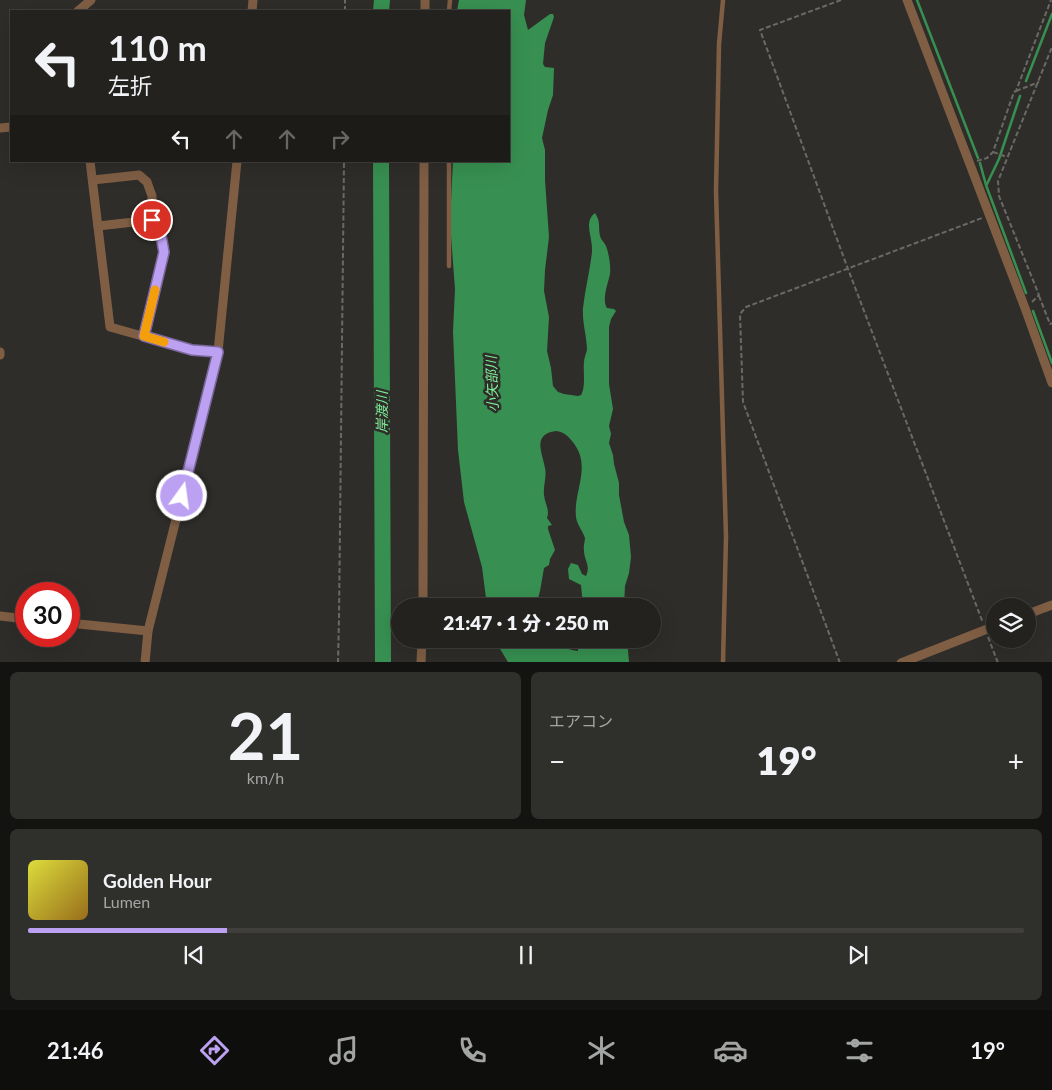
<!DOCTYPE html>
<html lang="ja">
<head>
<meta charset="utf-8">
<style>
  :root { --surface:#23221f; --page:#2f2f2c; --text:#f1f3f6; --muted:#a3a4a4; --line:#403f3d; --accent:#bca0f2 }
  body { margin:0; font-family:Lato,"Noto Sans JP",sans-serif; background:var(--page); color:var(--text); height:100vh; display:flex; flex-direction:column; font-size:19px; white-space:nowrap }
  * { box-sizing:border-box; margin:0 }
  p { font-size:16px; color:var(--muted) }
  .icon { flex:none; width:28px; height:28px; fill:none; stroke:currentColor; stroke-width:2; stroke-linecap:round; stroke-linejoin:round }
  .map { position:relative; height:662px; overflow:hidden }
  .details { display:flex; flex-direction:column; gap:10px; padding:10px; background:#131311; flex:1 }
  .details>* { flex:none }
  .hud { position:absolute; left:10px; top:10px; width:500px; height:152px; border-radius:0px; box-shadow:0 5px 20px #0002,0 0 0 1px var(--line); background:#23221f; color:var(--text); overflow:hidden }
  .controls { position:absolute; left:986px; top:598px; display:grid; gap:10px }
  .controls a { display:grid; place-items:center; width:50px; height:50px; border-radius:50%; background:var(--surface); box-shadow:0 5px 20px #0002,0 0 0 1px var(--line); font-size:25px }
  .speed { position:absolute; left:15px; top:582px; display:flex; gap:10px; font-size:25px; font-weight:700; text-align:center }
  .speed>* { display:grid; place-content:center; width:65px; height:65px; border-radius:50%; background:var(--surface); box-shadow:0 5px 20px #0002,0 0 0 1px var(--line); line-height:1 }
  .speed .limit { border:8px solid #d22; background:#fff; color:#111 }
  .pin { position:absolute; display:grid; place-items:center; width:42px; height:42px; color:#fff; margin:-21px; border:2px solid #fff; border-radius:50%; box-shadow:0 1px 5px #0007 }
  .me { position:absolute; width:55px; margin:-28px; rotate:14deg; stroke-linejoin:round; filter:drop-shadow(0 0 4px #0008) }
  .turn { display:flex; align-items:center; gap:18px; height:105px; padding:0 15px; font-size:22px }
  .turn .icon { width:65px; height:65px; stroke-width:2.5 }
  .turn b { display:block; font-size:35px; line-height:42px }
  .lanes { display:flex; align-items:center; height:48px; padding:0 15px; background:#0003; justify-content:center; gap:25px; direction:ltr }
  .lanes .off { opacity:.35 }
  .big { font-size:38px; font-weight:800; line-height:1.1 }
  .details .widget { flex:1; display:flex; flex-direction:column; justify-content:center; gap:8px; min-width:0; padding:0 18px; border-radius:8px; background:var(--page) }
  .details .dial { align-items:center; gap:0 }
  .dial b { font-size:65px; line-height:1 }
  .song { display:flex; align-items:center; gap:15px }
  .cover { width:60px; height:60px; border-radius:8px; background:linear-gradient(135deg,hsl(60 70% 55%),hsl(40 70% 35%)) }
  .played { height:5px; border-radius:2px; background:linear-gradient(90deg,var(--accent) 20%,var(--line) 20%) }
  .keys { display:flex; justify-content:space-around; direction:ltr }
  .heat { display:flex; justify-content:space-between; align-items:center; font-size:28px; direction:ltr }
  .details .tiles { flex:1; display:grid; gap:10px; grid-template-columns:1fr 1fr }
  .widget:last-child { grid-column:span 2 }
  .trip { position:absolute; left:391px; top:598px; width:270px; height:50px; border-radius:25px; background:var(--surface); box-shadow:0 5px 20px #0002,0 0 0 1px var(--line); font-weight:800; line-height:50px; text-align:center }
  .tab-bar { display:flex; height:80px; justify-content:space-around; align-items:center; background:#0e0e0c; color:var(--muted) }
  .tab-bar .icon { width:35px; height:35px }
  .tab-bar .current { color:var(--accent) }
  .tab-bar b { font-size:22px; color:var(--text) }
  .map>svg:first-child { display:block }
  .water { fill:#379051 }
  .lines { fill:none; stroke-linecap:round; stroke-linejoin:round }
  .stream { stroke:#379051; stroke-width:2.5 }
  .river { stroke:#379051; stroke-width:16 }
  .path { stroke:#6b6966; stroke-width:2; stroke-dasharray:5 2.5; stroke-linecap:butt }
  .lane { stroke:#7f5e44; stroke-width:4.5 }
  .street { stroke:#7f5e44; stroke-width:9 }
  .route-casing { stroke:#7a689d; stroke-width:12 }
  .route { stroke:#bca0f2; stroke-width:9 }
  .slow { stroke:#f59e0b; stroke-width:9 }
  .labels { text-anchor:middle; stroke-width:5; stroke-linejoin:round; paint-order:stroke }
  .water-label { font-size:14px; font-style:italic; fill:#7eef99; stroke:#2f2d29 }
</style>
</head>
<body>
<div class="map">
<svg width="1052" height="663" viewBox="0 0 1052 663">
  <rect width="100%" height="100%" fill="#2f2d29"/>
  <!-- water -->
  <g class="water">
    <path d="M459 0H526L524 15 528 30 550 14H553L554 17 545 43 543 64 545 67 554 68 553 95 548 110 542 138 545 150V180L549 237 545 270 544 291 549 317 547 351 551 368 553 386 558 392 564 394 578 396 581 395C586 387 583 370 584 362 584 358 586 354 587 350 587 337 582 323 583 308 585 289 590 271 592 252 593 237 583 222 595 213 601 222 598 226 600 236 601 240 604 242 606 246 609 254 612 270 609 278 607 286 602 301 607 308L614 309 616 311 611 319 609 327V384L613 409 609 426 611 434 609 443 613 455 614 464 619 483V495L624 522 629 535 631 557 629 573 625 586 624 606H583L581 585 569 579 568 569 571 563 578 565 582 574 586 576C591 565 584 561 584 550 583 546 585 542 585 538 583 531 577 525 576 517 573 491 593 466 572 441 568 436 564 432 556 431 532 434 542 452 545 468 547 476 543 486 544 495 545 504 550 510 547 518L552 525 548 526V529L555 550 550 559 549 565 544 568 540 591 536 606H487L482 567 464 502 458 450 453 332 455 289 450 222 453 161H509V11H457Z"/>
    <path d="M494 639H545C550 644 570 650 578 651V648L571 639H627L629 662H508Z"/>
  </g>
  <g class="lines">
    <!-- stream -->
    <g class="stream">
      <polyline points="917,0 978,158"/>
      <polyline points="1026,81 1052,14"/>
      <polyline points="980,163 986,185 1026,293"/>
      <polyline points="987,184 999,159 1020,96"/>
      <polyline points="1033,311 1052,363"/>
    </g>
    <!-- river -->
    <g class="river">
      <polyline points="381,11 382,0"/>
      <polyline points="381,161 383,663"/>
    </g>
    <!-- path -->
    <g class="path">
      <polyline points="841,0 760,30 848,269 983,623"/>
      <polyline points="345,11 345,0"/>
      <polyline points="1016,91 1039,82"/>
      <polyline points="993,152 1007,157"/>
      <polyline points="977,161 987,158 993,152 1014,92 1016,91 1051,0"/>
      <polyline points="1039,296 1050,324 1052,323"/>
      <polyline points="1032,302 1039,295 999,196 998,181 1052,47"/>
      <polyline points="988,637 998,663"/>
      <polyline points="338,663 339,618 344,161"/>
      <polyline points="840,663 743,402 740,314 746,307 982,218"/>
    </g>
    <!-- lane -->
    <g class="lane">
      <polyline points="449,11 450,0"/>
      <polyline points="449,266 449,161"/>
      <polyline points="723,663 726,537 716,191 719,44 723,0"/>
    </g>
    <!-- street -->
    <g class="street">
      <polyline points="907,0 1025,308 1052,383"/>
      <polyline points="78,11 91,0"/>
      <polyline points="252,11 253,0"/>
      <polyline points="425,11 425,0"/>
      <polyline points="0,128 11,127"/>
      <polyline points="90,161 110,327 192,350 218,352"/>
      <polyline points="93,180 139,175 147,182 152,196 152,220 161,235 164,253 144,337"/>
      <polyline points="98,226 152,220"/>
      <polyline points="0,352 0,355"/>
      <polyline points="423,606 424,161"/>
      <polyline points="1028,614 1052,605"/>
      <polyline points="0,616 26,619"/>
      <polyline points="69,623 148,631"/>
      <polyline points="145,663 148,631 218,352 237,161"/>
      <polyline points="421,663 422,639"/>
      <polyline points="901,663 995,626"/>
    </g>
  </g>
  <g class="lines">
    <!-- route casing -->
    <g class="route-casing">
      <polyline id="route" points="152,220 161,236 164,252 144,336 192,350 218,352 182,496"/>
    </g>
    <!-- route -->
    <use href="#route" class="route"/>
    <!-- slow -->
    <polyline class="slow" points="155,290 144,336 164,342"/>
  </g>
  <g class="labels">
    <!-- water labels -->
    <g class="water-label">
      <text transform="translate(492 384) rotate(-92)" y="5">小矢部川</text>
      <text transform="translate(382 412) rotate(-90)" y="5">岸渡川</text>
    </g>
  </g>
</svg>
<div class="controls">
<a><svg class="icon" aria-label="layers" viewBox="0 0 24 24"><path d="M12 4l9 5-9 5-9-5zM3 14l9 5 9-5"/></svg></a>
</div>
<div class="speed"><div class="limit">30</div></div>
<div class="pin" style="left:152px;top:220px;background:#d93025"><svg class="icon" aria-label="arrive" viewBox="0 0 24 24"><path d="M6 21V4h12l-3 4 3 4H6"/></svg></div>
<svg class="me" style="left:182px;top:496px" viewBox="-20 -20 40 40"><circle r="17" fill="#bca0f2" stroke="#fff" stroke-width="3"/><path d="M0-11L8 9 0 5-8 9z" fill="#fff"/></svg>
<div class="trip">21:47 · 1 分 · 250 m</div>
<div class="hud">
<div class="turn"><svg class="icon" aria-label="left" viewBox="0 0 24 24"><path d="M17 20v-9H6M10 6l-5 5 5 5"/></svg><div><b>110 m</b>左折</div></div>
<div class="lanes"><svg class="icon" aria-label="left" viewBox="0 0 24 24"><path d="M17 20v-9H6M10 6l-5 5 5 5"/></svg><svg class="icon off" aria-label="ahead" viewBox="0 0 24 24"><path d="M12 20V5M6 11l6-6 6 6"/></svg><svg class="icon off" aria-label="ahead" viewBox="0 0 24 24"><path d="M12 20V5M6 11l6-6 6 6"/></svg><svg class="icon off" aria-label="right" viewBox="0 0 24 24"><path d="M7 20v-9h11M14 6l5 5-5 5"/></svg></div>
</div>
</div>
<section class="details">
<div class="tiles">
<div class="widget dial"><b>21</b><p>km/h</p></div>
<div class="widget"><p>エアコン</p>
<div class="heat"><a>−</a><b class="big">19°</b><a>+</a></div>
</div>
<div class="widget">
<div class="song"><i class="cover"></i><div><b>Golden Hour</b><p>Lumen</p></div></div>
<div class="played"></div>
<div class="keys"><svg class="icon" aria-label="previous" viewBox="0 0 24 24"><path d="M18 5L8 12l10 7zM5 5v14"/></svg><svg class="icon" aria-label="pause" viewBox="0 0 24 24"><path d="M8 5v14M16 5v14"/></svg><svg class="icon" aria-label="next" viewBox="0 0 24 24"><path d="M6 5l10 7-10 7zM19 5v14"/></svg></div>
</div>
</div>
</section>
<nav class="tab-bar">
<b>21:46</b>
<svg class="icon current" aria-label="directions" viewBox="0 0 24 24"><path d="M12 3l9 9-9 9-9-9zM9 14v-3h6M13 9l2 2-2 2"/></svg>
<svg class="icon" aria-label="music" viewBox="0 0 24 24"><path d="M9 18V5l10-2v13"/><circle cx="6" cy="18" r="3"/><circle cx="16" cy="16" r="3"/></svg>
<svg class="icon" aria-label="phone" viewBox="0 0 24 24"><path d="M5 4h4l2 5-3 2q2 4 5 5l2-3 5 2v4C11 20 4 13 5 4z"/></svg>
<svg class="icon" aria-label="climate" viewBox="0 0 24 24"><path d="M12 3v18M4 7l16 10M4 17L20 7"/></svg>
<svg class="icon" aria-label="car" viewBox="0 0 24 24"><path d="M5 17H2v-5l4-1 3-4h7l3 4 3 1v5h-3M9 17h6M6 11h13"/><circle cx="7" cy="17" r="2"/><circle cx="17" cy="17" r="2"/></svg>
<svg class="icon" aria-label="filters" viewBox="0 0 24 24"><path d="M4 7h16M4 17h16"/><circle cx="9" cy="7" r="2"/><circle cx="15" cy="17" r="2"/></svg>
<b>19°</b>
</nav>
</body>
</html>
